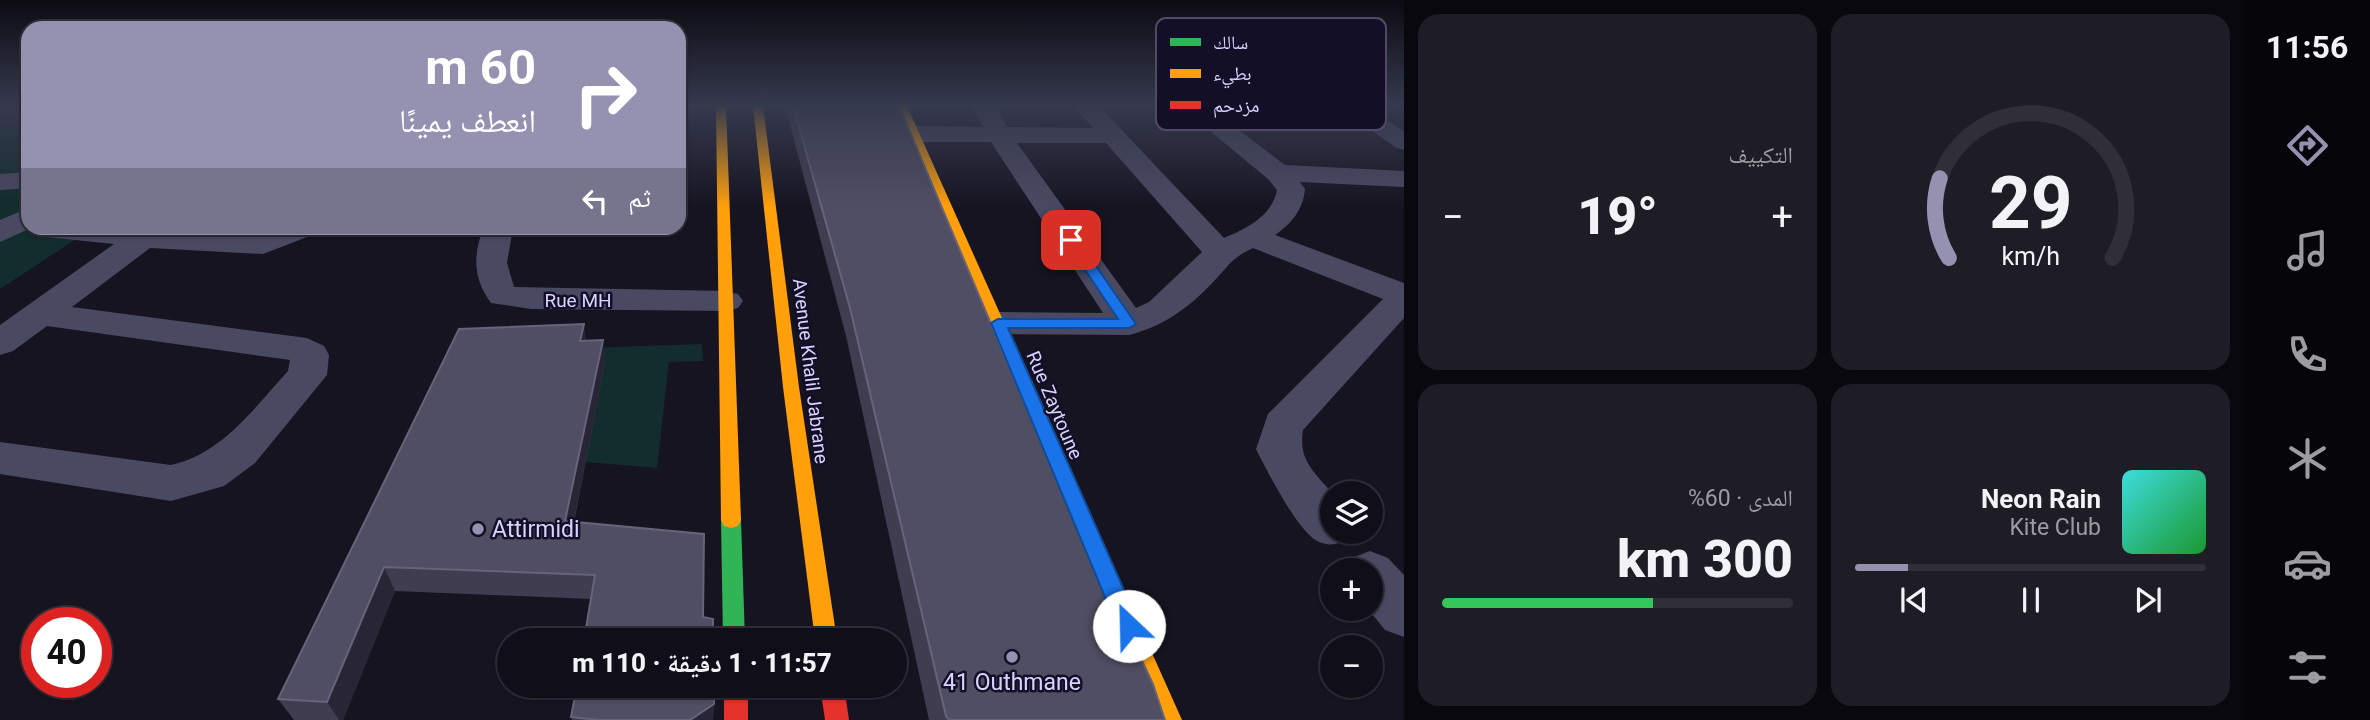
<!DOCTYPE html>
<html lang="ar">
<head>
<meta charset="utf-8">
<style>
  :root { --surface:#100f19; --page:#1e1d26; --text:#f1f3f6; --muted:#9c9ca2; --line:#302f38; --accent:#9591b1 }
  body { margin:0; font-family:Roboto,"Noto Naskh Arabic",sans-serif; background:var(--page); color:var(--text); direction:rtl; height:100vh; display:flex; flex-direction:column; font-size:26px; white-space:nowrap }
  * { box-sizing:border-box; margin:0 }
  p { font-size:23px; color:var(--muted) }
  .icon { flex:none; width:38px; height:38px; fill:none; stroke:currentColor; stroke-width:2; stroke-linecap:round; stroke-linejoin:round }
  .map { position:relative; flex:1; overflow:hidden; direction:ltr }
  .sheet { display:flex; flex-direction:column; gap:14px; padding:14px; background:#09080e; width:840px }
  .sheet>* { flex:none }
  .banner { position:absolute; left:21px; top:21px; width:665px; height:214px; border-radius:21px; box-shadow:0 2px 5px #0004,0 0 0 2px var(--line); direction:rtl; background:#9591b1; color:#fff; overflow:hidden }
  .controls { position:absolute; left:1320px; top:481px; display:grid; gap:14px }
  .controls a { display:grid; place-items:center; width:63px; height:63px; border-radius:50%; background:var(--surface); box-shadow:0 2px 5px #0004,0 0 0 2px var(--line); font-size:35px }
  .speed { position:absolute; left:21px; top:607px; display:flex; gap:14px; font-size:35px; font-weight:700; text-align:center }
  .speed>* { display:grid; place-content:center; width:91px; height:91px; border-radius:50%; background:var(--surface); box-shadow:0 2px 5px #0004,0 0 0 2px var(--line); line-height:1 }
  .speed .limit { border:10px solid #d22; background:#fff; color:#111 }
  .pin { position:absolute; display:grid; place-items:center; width:60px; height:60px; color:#fff; margin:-30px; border-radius:14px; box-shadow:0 4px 10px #0006 }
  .me { position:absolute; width:77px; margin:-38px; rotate:336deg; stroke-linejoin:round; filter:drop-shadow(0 0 5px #0008) }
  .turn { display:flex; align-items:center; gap:24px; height:147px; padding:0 35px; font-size:32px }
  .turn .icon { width:91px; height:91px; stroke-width:2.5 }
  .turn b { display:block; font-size:49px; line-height:60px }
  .then { display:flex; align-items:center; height:66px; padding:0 35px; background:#0003; gap:14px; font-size:26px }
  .big { font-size:52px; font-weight:800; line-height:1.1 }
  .sheet .tile { flex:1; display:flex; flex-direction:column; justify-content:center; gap:10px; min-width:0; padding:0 24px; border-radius:21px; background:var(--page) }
  .sheet .dial { align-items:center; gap:0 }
  .dial svg { height:182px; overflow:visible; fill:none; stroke:var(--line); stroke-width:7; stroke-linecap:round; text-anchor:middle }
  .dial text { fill:var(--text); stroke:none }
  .song { display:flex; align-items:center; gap:21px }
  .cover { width:84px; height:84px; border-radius:10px; background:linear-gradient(135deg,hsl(180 70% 55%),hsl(130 70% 35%)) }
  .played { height:7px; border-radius:4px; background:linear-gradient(90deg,var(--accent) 15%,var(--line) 15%) }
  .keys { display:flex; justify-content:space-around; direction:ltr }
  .heat { display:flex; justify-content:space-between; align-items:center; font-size:38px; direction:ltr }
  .charge { height:10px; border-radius:5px; background:linear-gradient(90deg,#34c759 60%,var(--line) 0) }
  .sheet .tiles { flex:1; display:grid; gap:14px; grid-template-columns:repeat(2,1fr) }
  .trip { position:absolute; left:497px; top:628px; width:410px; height:70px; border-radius:35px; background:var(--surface); box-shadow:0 2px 5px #0004,0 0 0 2px var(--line); font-weight:800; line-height:70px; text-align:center; direction:rtl }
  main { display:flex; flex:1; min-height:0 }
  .menu { display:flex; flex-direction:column; width:126px; justify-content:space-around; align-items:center; background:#06060a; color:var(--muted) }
  .menu .icon { width:49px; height:49px }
  .menu .on { color:var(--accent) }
  .menu b { font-size:32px; color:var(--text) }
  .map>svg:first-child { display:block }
  .green { fill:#132c2d }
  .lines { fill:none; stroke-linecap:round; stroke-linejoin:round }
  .street { fill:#4a4962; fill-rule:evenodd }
  .fast { fill:#30b455; fill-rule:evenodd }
  .slow { fill:#ff9f0a; fill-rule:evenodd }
  .jam { fill:#e5322d; fill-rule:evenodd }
  .wall { fill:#403d50 }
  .shaded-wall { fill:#282635 }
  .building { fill:#504e63; stroke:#66637b; stroke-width:2 }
  .route { fill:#1a73e8; stroke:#114b97; stroke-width:2 }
  .poi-dot { fill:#9591b1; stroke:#130f26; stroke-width:2.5 }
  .labels { text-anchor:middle; stroke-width:5; stroke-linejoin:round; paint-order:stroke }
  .street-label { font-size:19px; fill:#d9d4ff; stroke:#130f26 }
  .near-poi-label { font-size:23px; fill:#d9d4ff; stroke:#130f26; text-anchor:start }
  .key { fill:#130f26; stroke:#4e4a67; stroke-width:2 }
  .key-label { font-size:19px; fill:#d9d4ff }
</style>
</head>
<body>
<main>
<nav class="menu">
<b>11:56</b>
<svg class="icon on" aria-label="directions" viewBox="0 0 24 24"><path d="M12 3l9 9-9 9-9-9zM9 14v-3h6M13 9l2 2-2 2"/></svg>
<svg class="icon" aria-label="music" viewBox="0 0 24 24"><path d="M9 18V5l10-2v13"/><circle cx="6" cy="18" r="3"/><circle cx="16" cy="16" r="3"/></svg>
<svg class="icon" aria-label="phone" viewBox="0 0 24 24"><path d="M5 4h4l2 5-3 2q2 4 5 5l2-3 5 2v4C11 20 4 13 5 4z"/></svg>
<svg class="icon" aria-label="climate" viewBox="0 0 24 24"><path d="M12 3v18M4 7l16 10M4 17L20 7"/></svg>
<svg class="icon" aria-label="car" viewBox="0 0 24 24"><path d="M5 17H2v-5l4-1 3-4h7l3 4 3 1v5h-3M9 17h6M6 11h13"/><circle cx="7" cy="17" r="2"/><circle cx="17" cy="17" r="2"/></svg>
<svg class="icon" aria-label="filters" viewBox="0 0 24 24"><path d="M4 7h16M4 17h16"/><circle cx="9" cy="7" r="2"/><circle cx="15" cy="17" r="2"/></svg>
</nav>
<section class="sheet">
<div class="tiles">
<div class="tile dial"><svg viewBox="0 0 100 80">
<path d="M14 69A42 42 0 1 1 86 69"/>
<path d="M14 69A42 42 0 0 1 10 34" stroke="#9591b1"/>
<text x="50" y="56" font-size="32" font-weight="700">29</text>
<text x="50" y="72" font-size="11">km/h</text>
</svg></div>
<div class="tile"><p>التكييف</p>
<div class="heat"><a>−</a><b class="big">19°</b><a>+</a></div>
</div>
<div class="tile">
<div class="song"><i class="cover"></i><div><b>Neon Rain</b><p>Kite Club</p></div></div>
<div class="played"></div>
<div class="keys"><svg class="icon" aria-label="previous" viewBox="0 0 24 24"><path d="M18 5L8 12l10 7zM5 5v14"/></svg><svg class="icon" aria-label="pause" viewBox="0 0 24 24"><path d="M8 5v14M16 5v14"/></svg><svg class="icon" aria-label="next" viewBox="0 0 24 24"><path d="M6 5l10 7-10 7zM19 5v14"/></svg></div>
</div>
<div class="tile"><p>المدى · 60%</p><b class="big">300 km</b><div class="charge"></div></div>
</div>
</section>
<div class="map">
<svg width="1404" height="720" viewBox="0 0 1404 720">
  <rect width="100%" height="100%" fill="#161421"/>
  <!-- green -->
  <g class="green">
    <polygon points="28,122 28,228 93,228 0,289 0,127"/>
    <polygon points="702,344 703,361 669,362 657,468 585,462 587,348"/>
  </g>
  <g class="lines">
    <!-- street -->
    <g class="street">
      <path d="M972 106H996L1007 127 1093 128 1074 106H1099L1224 238C1247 228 1272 216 1277 190L1268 179 1180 106H1207L1285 165 1404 171V187L1300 182 1305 189C1303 210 1292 223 1275 235L1404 283V318L1303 430C1298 460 1314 472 1333 494L1332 532H1353L1349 540C1337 544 1329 547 1317 541 1297 530 1267 471 1256 449L1268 414 1383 299 1253 248C1232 258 1231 263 1216 279 1191 306 1165 326 1129 335L998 334 985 331 980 323 985 315 998 312 1103 313 991 142H915L906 139 902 134 906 129 915 126 983 127ZM1017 143H1106L1202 252 1149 302 1136 308Z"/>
      <polygon points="1337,106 1365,106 1404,131 1404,150 1395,147"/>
      <polygon points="28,172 28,188 0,190 0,174"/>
      <path d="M28 208V228H166L259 235 278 228H319L315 234 263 254 150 248 72 307 307 338 324 346 329 355 327 375 255 463 224 486 171 501 0 474V442L171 465C222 454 253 409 288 371L290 360 47 326 13 351 0 355V325L114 244 46 237 35 234 31 228 0 242V220Z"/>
      <path d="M483 228H513L507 263 514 287 726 291 738 294 743 301 738 308 726 311 531 309 491 303C473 278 473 257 483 228Z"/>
      <polygon points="1370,551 1388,558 1404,575 1404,637 1385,630 1368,609 1370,570 1346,570 1352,558"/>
    </g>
    <!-- fast -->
    <polygon class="fast" points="731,512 738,514 741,520 745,640 723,640 721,520 724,514"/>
    <!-- slow -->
    <g class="slow">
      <polygon points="716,106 726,106 741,520 738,526 731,528 724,526 721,520"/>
      <polygon points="753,106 763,106 799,387 837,640 815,640 783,387"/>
      <polygon points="897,106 907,106 1182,720 1158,720"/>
    </g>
    <!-- jam -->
    <g class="jam">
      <rect x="724" y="686" width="24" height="34"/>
      <polygon points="820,686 844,686 849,720 825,720"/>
    </g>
  </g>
  <!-- wall -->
  <g class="wall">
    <polygon points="785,106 899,106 1043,447 1165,720 929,720 846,336"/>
    <polygon points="459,329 586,341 605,363 574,522 704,534 591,599 395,591 343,720 294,720 278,699"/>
    <polygon points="577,686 704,686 704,698 714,700 713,720 572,720 571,717"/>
  </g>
  <!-- shaded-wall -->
  <g class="shaded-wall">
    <polygon points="10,106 28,106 28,121 0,126 0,108"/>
    <polygon points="584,324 587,348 580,341"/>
    <polygon points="603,340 605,363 569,545 565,521"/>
    <polygon points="384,567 395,591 343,720 339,720 327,702"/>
    <polygon points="704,686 704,711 714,704 713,720 690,720"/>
  </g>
  <!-- building -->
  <g class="building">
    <polygon points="793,106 899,106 1043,447 1153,684 1165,720 949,720 946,716 850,308"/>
    <polygon points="584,324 580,341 603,340 565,521 704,534 703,617 713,619 713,640 584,640 595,575 384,567 327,702 278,699 459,329"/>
    <polygon points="577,686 704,686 703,698 714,700 714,704 690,720 598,720 571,717"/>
  </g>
  <!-- sky -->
  <linearGradient id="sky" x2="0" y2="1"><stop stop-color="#0c0b12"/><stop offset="0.51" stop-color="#363a4e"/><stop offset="1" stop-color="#363a4e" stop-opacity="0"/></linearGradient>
  <rect width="1404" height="207" fill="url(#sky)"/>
  <!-- route -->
  <polygon class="route" points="1067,237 1076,237 1136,324 1129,328 1008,328 1140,626 1137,634 1129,637 1121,634 1117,626 991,323 998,319 1118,319 1065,240"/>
  <!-- markers -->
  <g class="poi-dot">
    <circle cx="478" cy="529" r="7"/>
    <circle cx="1012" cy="657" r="7"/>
  </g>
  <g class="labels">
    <!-- street labels -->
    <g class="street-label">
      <text x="578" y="307">Rue MH</text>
      <text transform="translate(811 371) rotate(83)" y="7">Avenue Khalil Jabrane</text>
      <text transform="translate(1055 405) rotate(67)" y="7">Rue Zaytoune</text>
    </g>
    <!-- near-poi labels -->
    <g class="near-poi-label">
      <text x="492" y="537">Attirmidi</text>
      <text x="1012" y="690" text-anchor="middle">41 Outhmane</text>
    </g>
  </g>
  <!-- legend -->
  <rect x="1156" y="18" width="230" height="112" rx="10" class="key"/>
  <rect x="1170" y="38" width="31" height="8" fill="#30b455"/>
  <rect x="1170" y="69" width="31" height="9" fill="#ff9f0a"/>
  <rect x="1170" y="101" width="31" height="8" fill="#e5322d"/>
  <g class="key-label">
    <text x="1213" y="49">سالك</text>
    <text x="1213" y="80">بطيء</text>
    <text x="1213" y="112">مزدحم</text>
  </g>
</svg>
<div class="controls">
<a><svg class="icon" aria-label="layers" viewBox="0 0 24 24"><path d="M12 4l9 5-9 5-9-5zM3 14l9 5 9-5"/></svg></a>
<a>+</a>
<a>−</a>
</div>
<div class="speed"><div class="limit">40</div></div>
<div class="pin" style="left:1071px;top:240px;background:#d93025"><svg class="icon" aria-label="arrive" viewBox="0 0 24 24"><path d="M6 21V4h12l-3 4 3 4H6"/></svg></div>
<svg class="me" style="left:1129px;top:626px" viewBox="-20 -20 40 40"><circle r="19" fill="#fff"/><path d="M0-13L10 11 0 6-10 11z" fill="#1a73e8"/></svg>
<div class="trip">11:57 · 1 دقيقة · 110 m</div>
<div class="banner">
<div class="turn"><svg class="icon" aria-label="right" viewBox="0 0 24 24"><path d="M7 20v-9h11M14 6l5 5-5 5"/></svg><div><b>60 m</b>انعطف يمينًا</div></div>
<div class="then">ثم<svg class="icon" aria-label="left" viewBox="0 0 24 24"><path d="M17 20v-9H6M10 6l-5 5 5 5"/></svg></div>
</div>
</div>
</main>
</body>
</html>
